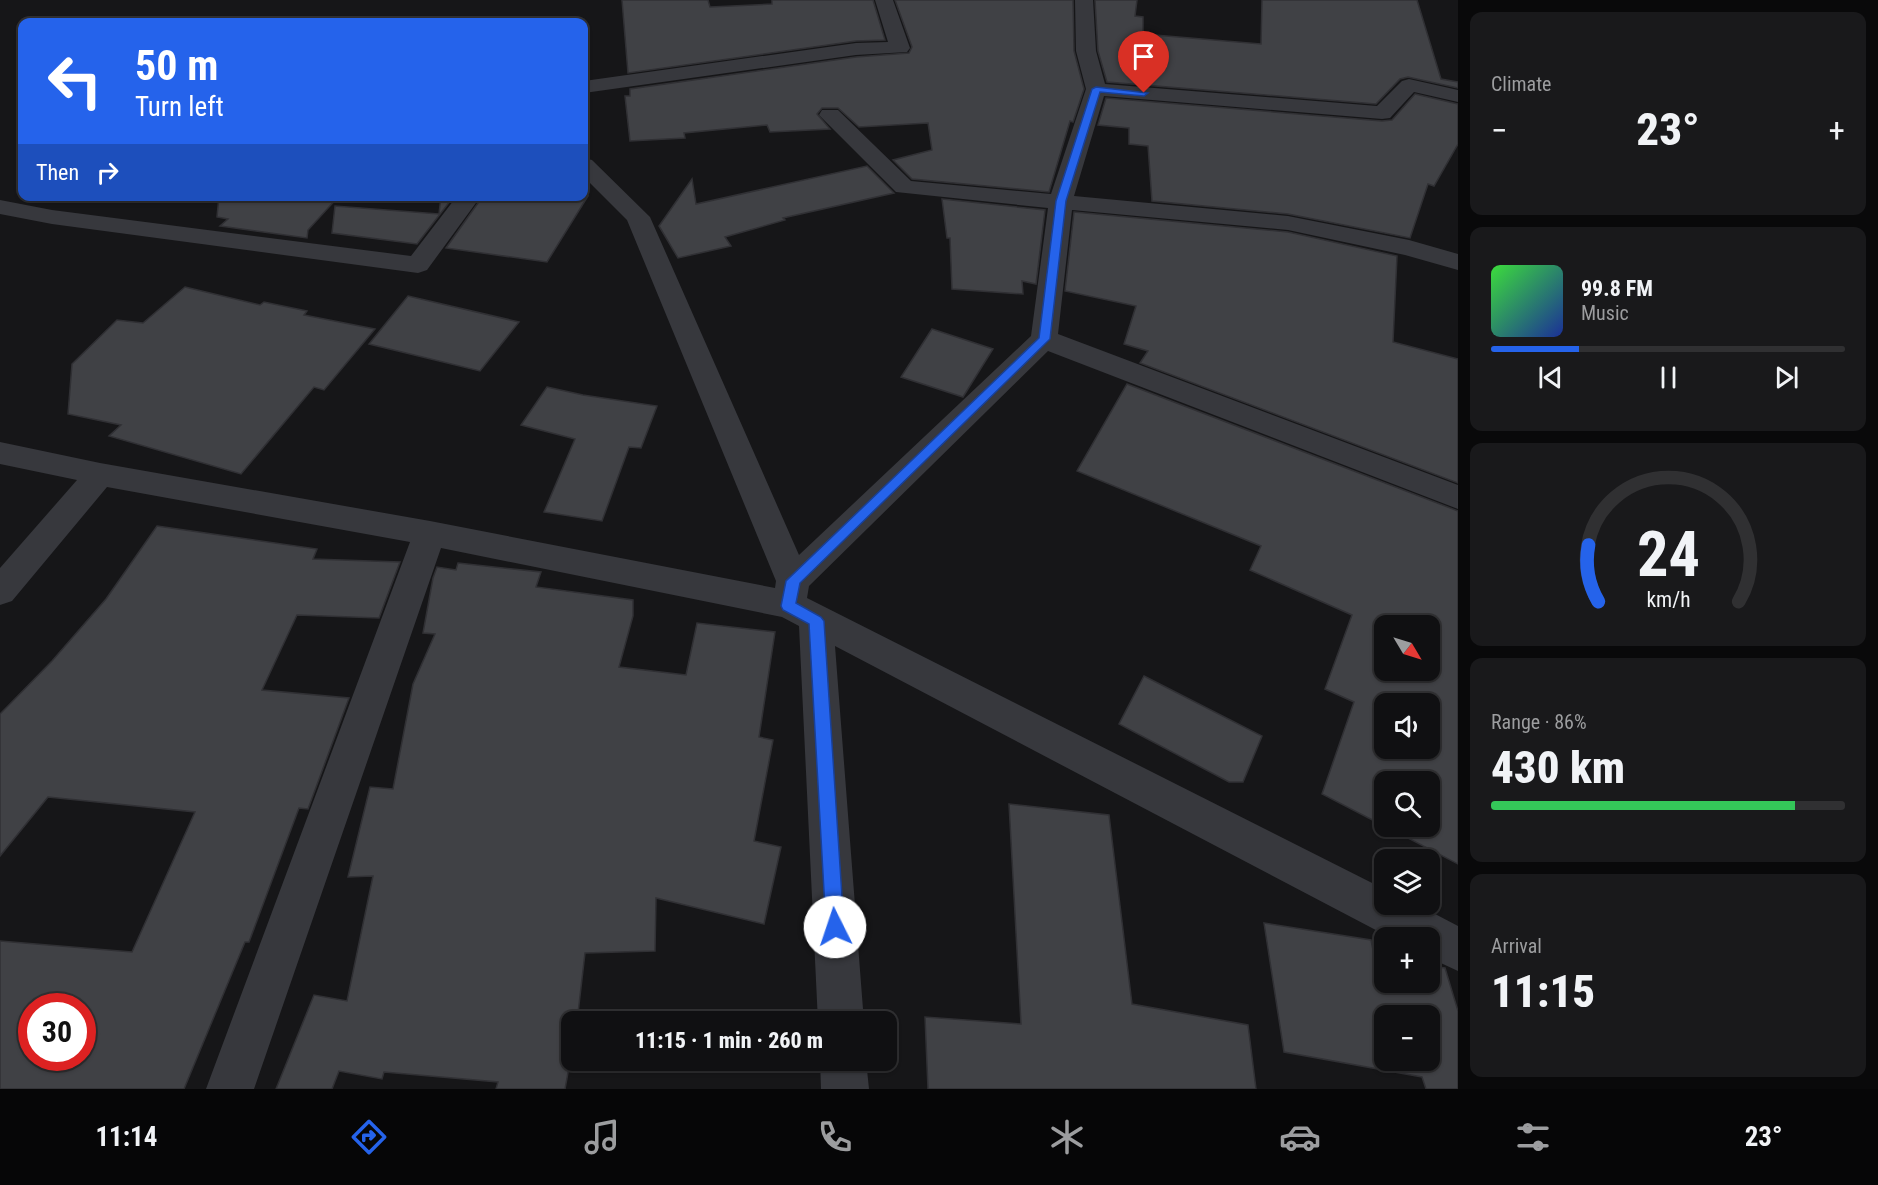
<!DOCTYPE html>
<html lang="en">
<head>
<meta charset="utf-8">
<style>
  :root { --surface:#101012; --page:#19191b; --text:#f1f3f6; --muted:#9c9d9f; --line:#303032; --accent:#2563eb }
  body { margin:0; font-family:"Roboto Condensed",sans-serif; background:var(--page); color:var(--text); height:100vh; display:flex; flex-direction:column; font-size:22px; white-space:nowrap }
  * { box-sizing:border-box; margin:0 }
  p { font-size:20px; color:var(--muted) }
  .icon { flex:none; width:33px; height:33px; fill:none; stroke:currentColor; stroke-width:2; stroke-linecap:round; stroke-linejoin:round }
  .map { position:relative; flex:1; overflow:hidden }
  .sheet { display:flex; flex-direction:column; gap:12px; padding:12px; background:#09090a; width:420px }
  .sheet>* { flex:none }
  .banner { position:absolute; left:18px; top:18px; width:570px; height:183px; border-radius:12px; box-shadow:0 2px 4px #0004,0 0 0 2px var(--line); background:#2563eb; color:#fff; overflow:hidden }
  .needle { width:39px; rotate:128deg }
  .buttons { position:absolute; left:1374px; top:615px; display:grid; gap:12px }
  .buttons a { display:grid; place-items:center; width:66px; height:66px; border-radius:12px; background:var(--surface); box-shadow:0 2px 4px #0004,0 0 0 2px var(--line); font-size:30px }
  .speed { position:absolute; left:18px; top:993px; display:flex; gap:12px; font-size:30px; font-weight:700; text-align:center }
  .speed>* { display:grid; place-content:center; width:78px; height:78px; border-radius:50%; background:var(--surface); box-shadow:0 2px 4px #0004,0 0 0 2px var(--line); line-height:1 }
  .speed .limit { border:9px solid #d22; background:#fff; color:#111 }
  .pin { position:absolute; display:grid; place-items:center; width:51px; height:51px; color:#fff; margin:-62px -26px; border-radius:50% 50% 50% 0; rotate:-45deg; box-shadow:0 0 6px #0007 }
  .pin .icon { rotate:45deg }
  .me { position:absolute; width:66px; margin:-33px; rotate:356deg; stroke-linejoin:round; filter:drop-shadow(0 0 4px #0008) }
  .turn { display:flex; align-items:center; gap:21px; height:126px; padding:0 18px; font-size:27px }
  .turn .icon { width:78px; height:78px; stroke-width:2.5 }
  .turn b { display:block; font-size:42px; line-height:51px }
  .then { display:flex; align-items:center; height:57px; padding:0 18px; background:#0003; gap:12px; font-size:22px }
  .big { font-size:45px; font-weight:800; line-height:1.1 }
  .sheet .widget { flex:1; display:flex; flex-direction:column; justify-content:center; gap:9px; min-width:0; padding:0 21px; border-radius:12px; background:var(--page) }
  .sheet .dial { align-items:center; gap:0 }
  .dial svg { height:156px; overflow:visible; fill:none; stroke:var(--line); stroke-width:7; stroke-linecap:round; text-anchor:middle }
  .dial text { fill:var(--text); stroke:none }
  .song { display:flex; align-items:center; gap:18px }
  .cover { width:72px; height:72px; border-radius:9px; background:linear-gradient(135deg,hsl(120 70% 55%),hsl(230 70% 35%)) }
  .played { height:6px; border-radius:3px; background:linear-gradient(90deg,var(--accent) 25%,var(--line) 25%) }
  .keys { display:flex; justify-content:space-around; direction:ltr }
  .heat { display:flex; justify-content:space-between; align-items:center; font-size:33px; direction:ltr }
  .charge { height:9px; border-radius:4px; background:linear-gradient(90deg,#34c759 86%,var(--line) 0) }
  .trip { position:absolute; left:561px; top:1011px; width:336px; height:60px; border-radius:12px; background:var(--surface); box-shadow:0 2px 4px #0004,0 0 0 2px var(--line); font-weight:800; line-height:60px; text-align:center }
  .tab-bar { display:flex; height:96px; justify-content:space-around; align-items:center; background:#060607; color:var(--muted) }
  .tab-bar .icon { width:42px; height:42px }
  .tab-bar .selected { color:var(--accent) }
  .tab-bar b { font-size:27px; color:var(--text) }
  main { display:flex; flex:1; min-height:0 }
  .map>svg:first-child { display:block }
  .building { fill:#404145; stroke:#303034; stroke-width:1.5; fill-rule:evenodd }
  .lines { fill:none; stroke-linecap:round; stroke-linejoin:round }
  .minor { fill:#37383d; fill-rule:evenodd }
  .route { fill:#2563eb; stroke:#184099; stroke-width:1.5 }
</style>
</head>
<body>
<main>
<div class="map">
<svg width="1458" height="1089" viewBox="0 0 1458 1089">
  <rect width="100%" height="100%" fill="#161618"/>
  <!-- building -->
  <g class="building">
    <polygon points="622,0 708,0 710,7 772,4 772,0 873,0 885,40 856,41 628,73"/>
    <polygon points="895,0 1073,0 1074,51 1084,89 1073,122 1070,121 1049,192 912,179 893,160 932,150 928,123 859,127 838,108 822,108 817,114 830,129 770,132 767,125 684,133 685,138 630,141 625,96 630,96 630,89 856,57 909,53 912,47"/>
    <polygon points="1095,0 1137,0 1135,16 1143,17 1143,34 1261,44 1262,0 1417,0 1441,79 1458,82 1458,88 1408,77 1400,79 1376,104 1107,82 1098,51"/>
    <polygon points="1415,94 1458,104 1458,144 1434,186 1428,184 1410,238 1288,214 1152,201 1148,146 1129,144 1129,128 1098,125 1106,98 1382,121 1392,120"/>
    <polygon points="867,166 894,193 783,218 785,220 725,237 731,246 678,258 659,226 692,179 696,204"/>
    <polygon points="219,196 339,196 308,230 307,238 220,226 228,219 217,217"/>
    <polygon points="441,196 454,196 417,244 332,233 335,206 439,214"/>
    <polygon points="483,196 588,196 547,262 446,248"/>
    <polygon points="942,199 1045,210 1036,284 1022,281 1023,294 952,289 950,238 947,238"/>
    <polygon points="1074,212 1288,232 1397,256 1393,342 1458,359 1458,483 1140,363 1148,351 1124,344 1136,306 1065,291"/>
    <polygon points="185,287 260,305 264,302 307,311 304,315 375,329 324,390 314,387 241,474 109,436 121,425 68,414 72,364 117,320 143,323"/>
    <polygon points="408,296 519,322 480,371 369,344"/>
    <polygon points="932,329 993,349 963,397 901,377"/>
    <path d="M1127 384 1458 511V864L1385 826H1430V782H1384V826L1322 794 1354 702 1325 689 1352 615 1250 570 1261 546 1077 471ZM1384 626H1430V670H1384ZM1384 704H1430V748H1384Z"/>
    <polygon points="547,387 583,395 657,406 641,448 629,447 602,521 544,512 575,439 521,425"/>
    <path d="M157 526 317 549 313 559 400 562 379 618 297 615 262 690 349 698 308 809 299 808 249 942H245L184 1089H0V941L132 952 195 812 48 797 0 856V714L52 661 106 599ZM32 1006H82V1058H32Z"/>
    <polygon points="458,563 541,572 536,587 633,600 633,616 619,667 686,675 697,623 775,632 759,737 773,740 754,841 781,847 764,924 656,898 655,951 585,953 577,1022 572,1022 572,1051 565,1089 496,1089 498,1082 384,1072 382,1079 339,1071 332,1089 276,1089 314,995 347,1001 373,876 348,877 370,787 393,789 413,684 435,634 423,633 433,578 437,567 456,570"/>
    <polygon points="1144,676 1262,736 1243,782 1229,782 1119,724"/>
    <polygon points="1009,804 1109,815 1132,1004 1248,1025 1256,1089 928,1089 925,1017 1021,1024"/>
    <path d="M1264 923 1371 940 1375 960 1384 961V982H1430V966L1445 968 1458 1011V1089H1426L1422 1077 1284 1052ZM1384 1016H1430V1060H1384Z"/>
  </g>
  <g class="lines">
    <!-- minor -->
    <g class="minor">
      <polygon points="875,0 893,0 910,48 907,52 856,55 584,93 584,81 856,43 888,42"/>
      <polygon points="1075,0 1093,0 1096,51 1105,84 1377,106 1402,81 1409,79 1458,90 1458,102 1414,92 1390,118 1382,119 1104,96 1074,196 1288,216 1409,240 1458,254 1458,270 1405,255 1288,230 1072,210 1058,334 1458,485 1458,509 1048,351 809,586 807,598 1384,889 1384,904 1416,904 1458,926 1458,971 1430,958 1430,938 1391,938 835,646 864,1022 818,1022 799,626 782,617 441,548 254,1089 206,1089 410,542 107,487 12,601 0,605 0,568 77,480 0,464 0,442 100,463 430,521 775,588 776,581 627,220 584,177 584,158 592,160 650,217 799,555 1031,336 1048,208 896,192 819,115 822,110 838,110 911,181 1051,194 1086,89 1076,51"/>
      <polygon points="457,196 481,196 427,270 418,273 52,224 0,214 0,200 52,210 411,256"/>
      <polygon points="820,1060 866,1060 869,1089 821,1089"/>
    </g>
  </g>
  <!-- route -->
  <polygon class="route" points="1096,87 1148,93 1144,96 1100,92 1066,201 1050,339 800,583 796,603 821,617 824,621 844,927 841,934 835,936 829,934 826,927 809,624 783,610 781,606 786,581 1039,338 1056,201 1092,89"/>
</svg>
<div class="buttons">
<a><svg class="needle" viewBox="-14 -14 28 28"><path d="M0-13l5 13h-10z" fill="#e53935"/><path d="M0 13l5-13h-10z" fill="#9c9d9f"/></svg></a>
<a><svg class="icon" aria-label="sound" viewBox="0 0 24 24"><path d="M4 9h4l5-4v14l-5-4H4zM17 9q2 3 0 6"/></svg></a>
<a><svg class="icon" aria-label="search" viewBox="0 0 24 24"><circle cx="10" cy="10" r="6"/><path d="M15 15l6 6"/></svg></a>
<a><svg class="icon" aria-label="layers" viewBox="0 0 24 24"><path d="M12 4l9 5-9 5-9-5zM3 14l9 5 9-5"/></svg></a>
<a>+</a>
<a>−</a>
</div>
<div class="speed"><div class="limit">30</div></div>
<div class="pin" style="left:1144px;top:93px;background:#d93025"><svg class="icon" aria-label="arrive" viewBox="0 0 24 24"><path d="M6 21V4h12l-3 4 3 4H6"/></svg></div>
<svg class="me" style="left:835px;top:927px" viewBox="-20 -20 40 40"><circle r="19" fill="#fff"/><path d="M0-13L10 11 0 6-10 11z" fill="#2563eb"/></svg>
<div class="trip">11:15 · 1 min · 260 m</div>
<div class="banner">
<div class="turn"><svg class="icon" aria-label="left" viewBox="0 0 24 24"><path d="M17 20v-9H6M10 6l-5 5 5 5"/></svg><div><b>50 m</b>Turn left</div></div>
<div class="then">Then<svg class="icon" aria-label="right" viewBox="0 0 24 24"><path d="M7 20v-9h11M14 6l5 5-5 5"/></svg></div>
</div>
</div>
<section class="sheet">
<div class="widget"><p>Climate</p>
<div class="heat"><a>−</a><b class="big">23°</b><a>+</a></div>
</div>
<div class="widget">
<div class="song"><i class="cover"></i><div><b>99.8 FM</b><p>Music</p></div></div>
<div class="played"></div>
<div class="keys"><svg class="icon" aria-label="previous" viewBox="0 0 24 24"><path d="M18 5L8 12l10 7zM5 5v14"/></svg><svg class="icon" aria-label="pause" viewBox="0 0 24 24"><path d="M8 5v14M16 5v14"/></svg><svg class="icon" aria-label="next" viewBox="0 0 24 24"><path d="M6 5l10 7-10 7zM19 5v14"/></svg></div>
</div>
<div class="widget dial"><svg viewBox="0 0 100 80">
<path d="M14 69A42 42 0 1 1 86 69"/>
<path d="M14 69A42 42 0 0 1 9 40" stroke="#2563eb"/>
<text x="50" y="56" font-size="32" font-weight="700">24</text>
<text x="50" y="72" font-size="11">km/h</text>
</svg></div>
<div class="widget"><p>Range · 86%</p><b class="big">430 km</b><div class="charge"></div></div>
<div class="widget"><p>Arrival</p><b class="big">11:15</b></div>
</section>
</main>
<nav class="tab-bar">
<b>11:14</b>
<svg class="icon selected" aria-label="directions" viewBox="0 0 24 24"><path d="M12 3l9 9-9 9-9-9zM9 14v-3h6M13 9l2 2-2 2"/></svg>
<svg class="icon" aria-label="music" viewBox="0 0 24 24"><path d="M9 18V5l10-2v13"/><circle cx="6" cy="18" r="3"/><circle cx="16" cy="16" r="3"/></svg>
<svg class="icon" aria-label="phone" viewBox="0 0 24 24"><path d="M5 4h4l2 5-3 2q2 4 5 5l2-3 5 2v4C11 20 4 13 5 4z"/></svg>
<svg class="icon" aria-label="climate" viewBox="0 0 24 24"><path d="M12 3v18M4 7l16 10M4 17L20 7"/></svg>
<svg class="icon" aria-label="car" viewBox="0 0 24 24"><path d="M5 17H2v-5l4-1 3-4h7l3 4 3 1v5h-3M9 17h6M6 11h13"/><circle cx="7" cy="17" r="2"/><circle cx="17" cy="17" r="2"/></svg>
<svg class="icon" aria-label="filters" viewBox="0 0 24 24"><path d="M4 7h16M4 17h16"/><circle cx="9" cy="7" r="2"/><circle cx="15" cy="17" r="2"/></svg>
<b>23°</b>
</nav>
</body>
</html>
